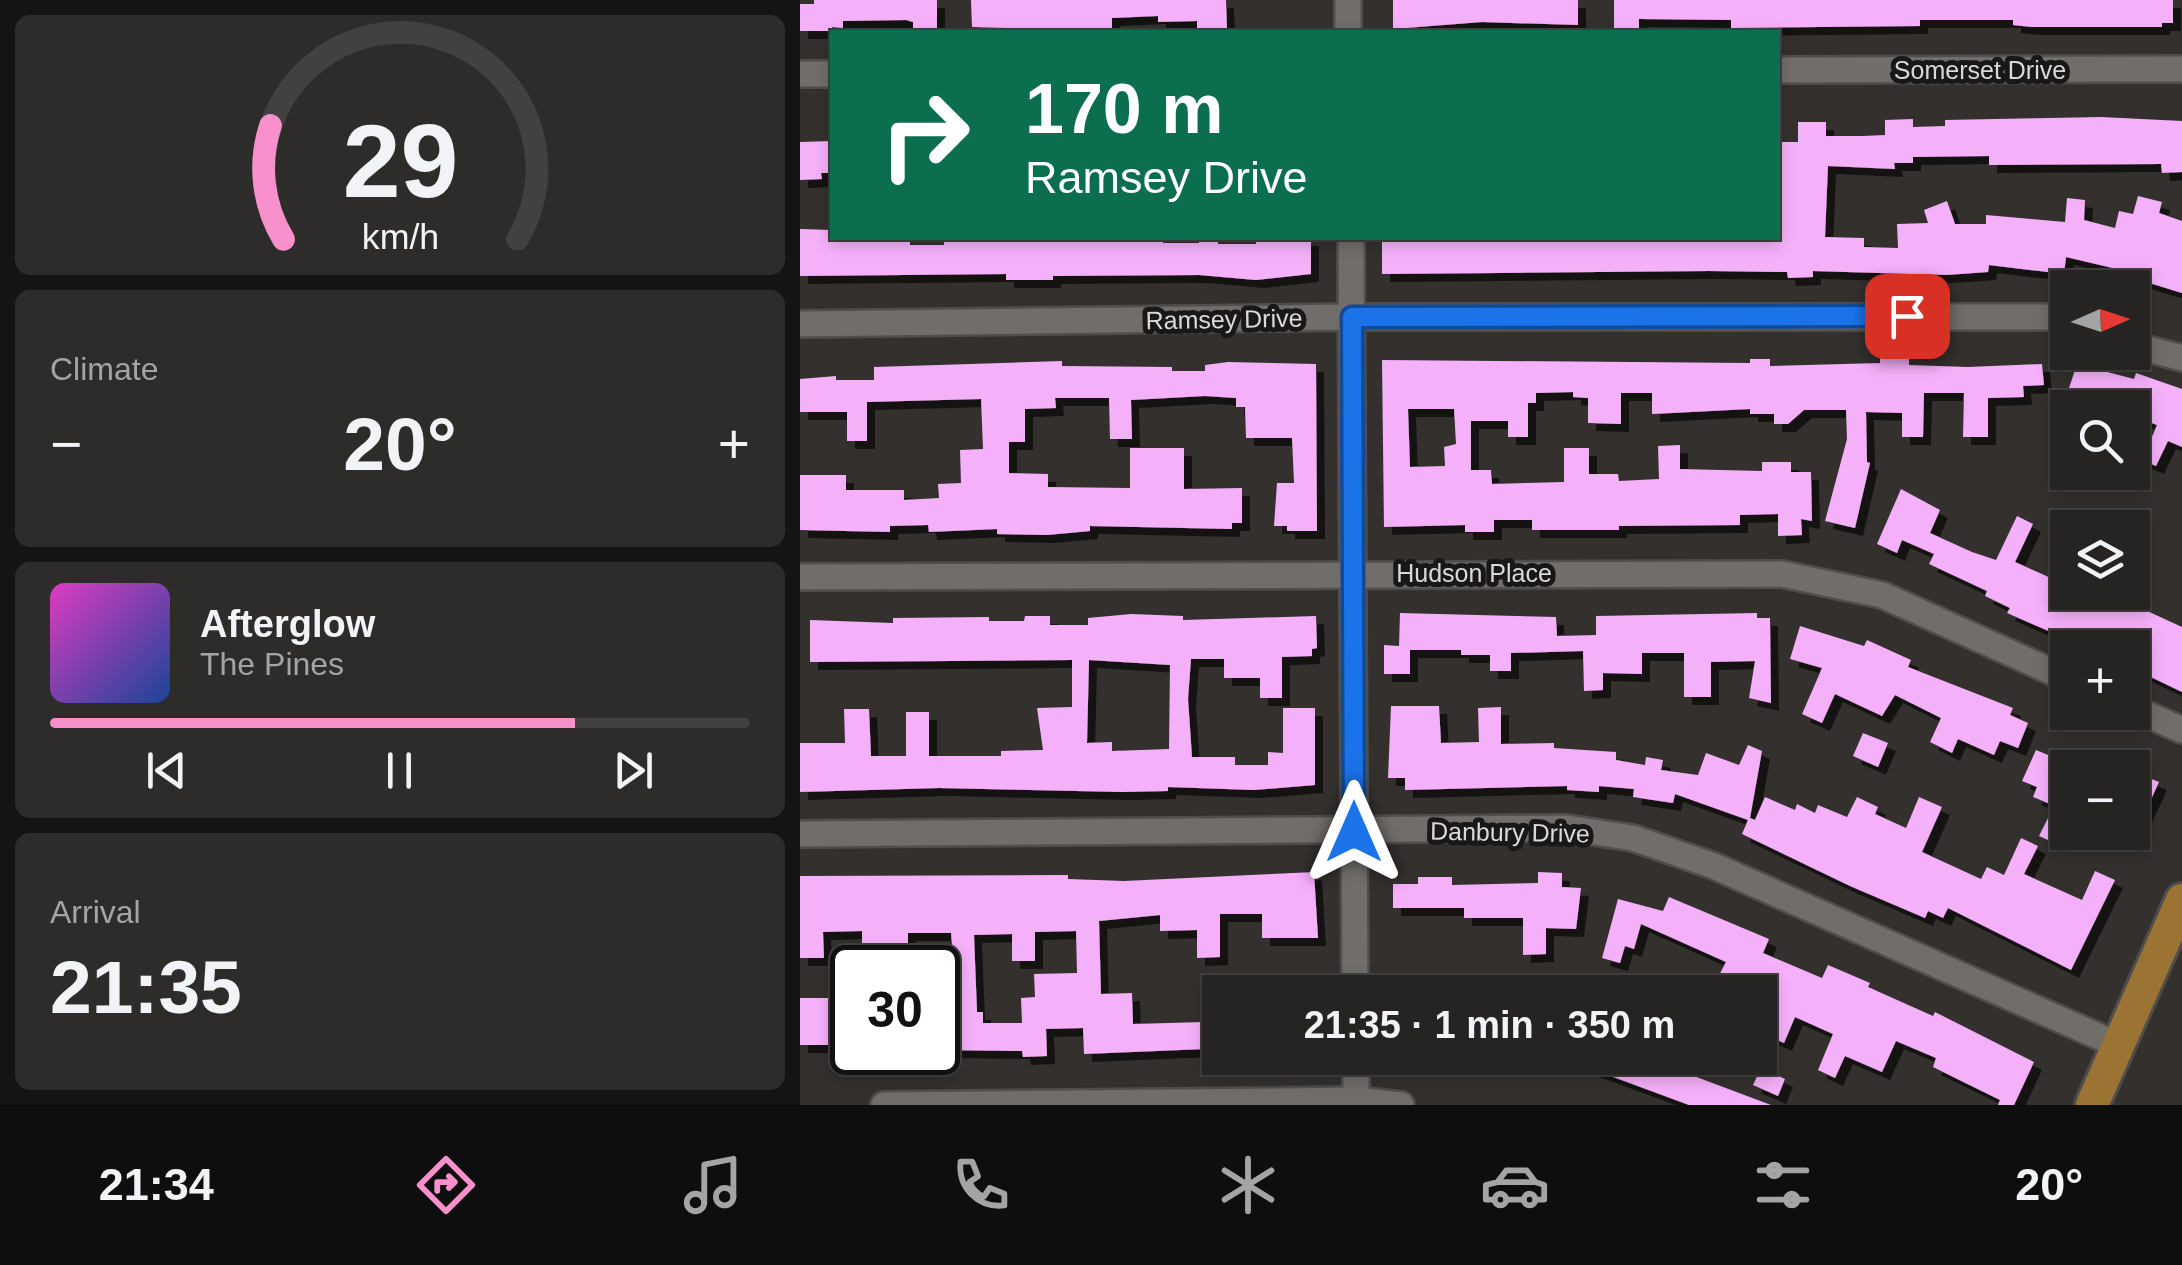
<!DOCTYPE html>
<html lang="en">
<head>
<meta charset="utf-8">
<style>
  :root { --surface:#262422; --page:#2e2c2a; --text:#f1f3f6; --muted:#a4a4a5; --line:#424140; --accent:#f890cc }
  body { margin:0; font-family:Arial,sans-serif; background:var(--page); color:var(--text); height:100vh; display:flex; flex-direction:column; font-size:38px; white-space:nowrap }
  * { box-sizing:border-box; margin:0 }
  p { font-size:32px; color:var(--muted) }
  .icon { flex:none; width:55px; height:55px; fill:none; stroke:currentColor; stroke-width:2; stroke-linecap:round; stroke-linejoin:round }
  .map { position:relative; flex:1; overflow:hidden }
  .drawer { display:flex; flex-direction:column; gap:15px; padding:15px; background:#151413; width:800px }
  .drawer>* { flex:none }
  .top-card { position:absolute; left:30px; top:30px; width:950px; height:210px; border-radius:0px; box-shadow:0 5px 15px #0003,0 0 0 2px var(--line); background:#0b6e4f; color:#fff; overflow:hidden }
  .needle { width:65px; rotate:87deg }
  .buttons { position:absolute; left:1250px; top:270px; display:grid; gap:20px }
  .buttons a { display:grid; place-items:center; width:100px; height:100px; border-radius:0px; background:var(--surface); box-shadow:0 5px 15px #0003,0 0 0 2px var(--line); font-size:50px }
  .speed { position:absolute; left:30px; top:945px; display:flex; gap:20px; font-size:50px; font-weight:700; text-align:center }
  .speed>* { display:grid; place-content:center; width:130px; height:130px; border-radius:50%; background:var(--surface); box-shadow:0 5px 15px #0003,0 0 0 2px var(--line); line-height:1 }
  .speed .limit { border:5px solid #111; border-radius:15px; background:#fff; color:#111 }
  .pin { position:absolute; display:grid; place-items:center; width:85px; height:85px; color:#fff; margin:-42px; border-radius:20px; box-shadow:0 5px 15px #0006 }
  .me { position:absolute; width:110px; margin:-55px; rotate:0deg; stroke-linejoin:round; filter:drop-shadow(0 0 8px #0008) }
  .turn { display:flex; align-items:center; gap:35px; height:210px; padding:0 30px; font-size:45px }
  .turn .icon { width:130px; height:130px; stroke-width:2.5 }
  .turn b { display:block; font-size:70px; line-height:85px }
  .big { font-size:75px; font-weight:700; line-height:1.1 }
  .drawer .tile { flex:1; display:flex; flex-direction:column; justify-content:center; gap:15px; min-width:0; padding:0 35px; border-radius:15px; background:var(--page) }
  .drawer .dial { align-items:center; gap:0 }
  .dial svg { height:260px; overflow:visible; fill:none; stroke:var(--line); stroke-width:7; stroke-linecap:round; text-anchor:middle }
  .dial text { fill:var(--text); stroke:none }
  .song { display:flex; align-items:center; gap:30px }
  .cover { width:120px; height:120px; border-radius:15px; background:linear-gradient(135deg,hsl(310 70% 55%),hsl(220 70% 35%)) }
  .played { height:10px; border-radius:5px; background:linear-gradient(90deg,var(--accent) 75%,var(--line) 75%) }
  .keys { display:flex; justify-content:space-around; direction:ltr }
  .heat { display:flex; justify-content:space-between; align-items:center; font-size:55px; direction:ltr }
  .trip { position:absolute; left:402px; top:975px; width:575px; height:100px; border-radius:0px; background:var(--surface); box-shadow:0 5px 15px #0003,0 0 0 2px var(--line); font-weight:700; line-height:100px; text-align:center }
  .menu { display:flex; height:160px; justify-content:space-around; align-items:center; background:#0f0e0e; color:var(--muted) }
  .menu .icon { width:70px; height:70px }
  .menu .active { color:var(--accent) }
  .menu b { font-size:45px; color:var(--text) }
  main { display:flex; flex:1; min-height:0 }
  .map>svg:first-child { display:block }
  .building { fill:#f5b0fa; fill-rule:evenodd; filter:url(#shadow) }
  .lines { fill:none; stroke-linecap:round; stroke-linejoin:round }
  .minor-casing { stroke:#504e4c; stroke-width:30 }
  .major-casing { stroke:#504e4c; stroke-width:38 }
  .minor { stroke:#706d6a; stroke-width:25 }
  .major { stroke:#9b7433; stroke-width:32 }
  .route-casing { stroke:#114b97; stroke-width:25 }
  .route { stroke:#1a73e8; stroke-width:18 }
  .labels { text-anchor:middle; stroke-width:10; stroke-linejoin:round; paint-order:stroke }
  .street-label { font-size:25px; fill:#dad9d7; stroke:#1a1817 }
</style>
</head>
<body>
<main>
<section class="drawer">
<div class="tile dial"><svg viewBox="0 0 100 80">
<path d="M14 69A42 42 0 1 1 86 69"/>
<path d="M14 69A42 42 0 0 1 10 34" stroke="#f890cc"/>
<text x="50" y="56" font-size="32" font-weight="700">29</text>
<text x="50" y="72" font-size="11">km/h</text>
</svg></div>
<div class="tile"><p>Climate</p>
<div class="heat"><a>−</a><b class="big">20°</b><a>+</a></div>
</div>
<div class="tile">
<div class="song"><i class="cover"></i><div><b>Afterglow</b><p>The Pines</p></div></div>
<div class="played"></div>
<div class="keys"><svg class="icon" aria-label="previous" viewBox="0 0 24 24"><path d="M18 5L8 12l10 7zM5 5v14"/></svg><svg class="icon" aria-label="pause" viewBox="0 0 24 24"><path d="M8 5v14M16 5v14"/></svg><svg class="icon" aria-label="next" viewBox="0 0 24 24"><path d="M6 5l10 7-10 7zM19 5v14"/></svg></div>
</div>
<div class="tile"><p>Arrival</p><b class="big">21:35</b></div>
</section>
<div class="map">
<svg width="1382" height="1105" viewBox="0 0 1382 1105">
  <defs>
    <filter id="shadow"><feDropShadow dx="8" dy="8" stdDeviation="0" flood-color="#0009"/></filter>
  </defs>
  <rect width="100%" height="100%" fill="#33302e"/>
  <!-- building -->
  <g class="building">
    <polygon points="14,0 137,0 137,29 113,29 113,22 106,20 43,21 43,28 32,27 32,31 0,31 0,4 14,4"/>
    <polygon points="171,0 426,0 427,29 397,29 397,21 358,22 358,16 312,18 312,31 172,27"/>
    <polygon points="593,0 778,0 778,25 682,22 593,29"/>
    <polygon points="814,0 1373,0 1373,23 1362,23 1362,27 1232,27 1213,25 1213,20 1120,20 1120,26 931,28 931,20 839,19 839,28 814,28"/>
    <polygon points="1301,117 1382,121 1382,172 1362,173 1361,164 1189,165 1189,156 1113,157 1113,163 1094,163 1095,169 1028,166 1025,237 1064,238 1064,247 1098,248 1097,224 1128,223 1124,210 1147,201 1155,224 1186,224 1186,215 1265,222 1267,198 1285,200 1284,220 1315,228 1319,211 1333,214 1338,196 1362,202 1359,213 1382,221 1382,293 1320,274 1321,270 1266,257 1264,274 1189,265 1188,272 1146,275 1013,271 1013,277 988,278 987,272 909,271 582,274 582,238 766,238 767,242 835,238 835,242 867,241 867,238 978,238 978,142 998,142 998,122 1026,122 1026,136 1063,136 1085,135 1085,120 1113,119 1113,127 1145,126 1145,120"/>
    <polygon points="32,141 32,173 21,173 22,179 0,180 0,142"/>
    <polygon points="0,229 32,230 32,238 110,238 110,245 144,245 144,241 171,238 363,238 363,243 399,243 399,238 418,238 418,244 456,244 456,238 511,238 511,274 456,280 399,275 253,276 253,280 206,280 206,274 0,276"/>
    <path d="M1080 358H1109V365L1168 367 1242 364 1244 385 1223 386 1224 397 1188 398V437H1163L1164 393H1124L1123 437H1102V413L1066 412 1067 462 1070 463 1055 528 1025 521 1047 439 1046 410H1004L988 424H974V414H950V409L852 414V393H821V424L788 423V398L773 397V392L736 393V403H728V437H708V421H671V470H691L692 484 764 482V448H789V474H818L819 481 859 479 858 446 880 445V469L962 471V462H991V472H1011L1012 521 1001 519 1002 535 978 536V514L940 515V525L819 526V530H732V520H694V532H665V525L584 527 582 360 950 363V359H970V366L1080 363ZM608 409H654L656 444 644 447 645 466 610 467Z"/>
    <polygon points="262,361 262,366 372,367 372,371 405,371 405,365 428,362 516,364 517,531 487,531 487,526 474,526 477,483 494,483 492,438 446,438 445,407 436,407 436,398 405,396 331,400 332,439 310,439 309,398 255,398 256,408 225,409 225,442 209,442 209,473 248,474 248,487 330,488 330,448 384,448 384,489 442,488 442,523 432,523 432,529 290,526 290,531 247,535 197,534 197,529 129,532 128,525 90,526 90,532 0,530 0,475 46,475 46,490 104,490 104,500 139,498 138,484 161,483 160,450 183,449 181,399 67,402 67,441 47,441 47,412 0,412 0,379 36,376 36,380 74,380 74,367"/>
    <polygon points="1277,364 1334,379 1336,373 1382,389 1382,447 1368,441 1356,466 1342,460 1357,425 1343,420 1347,408 1278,408 1264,403"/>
    <polygon points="1101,489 1140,510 1130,533 1172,552 1196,560 1217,516 1233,524 1215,562 1253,579 1256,573 1268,580 1268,592 1338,592 1332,604 1382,627 1382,692 1332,668 1332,648 1288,648 1207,613 1210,608 1185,596 1187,591 1129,564 1134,554 1102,540 1097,553 1077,544"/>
    <polygon points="600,613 756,617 757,636 796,635 796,616 957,613 957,618 970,618 971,703 949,698 955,661 911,662 911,697 884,697 884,653 842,653 842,674 803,673 803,690 784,691 783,651 711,653 711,671 690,671 690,655 661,655 661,650 610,650 610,674 584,674 584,645 599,646"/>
    <path d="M331 614 383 616V620L516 616 517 648 512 649V656L482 657V698H460V678H424V659H391L388 699 392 757H435V765H468V752L483 753V708H515V785L454 790 368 787V791L322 792 139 788 0 792V743H45L44 709H69L71 756H106V712H129V756H201V751L243 750 237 708 272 707V660L10 662V620L93 623V618L189 617V621H224L225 616H250V625H288V618ZM289 660 370 665 369 749 312 751V742L287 743Z"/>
    <polygon points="1000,626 1064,646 1067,640 1111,660 1108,667 1213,708 1210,715 1228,723 1218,748 1200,741 1194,755 1158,739 1152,753 1130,742 1141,718 1095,695 1082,716 1035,694 1022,723 1002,714 1022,668 990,659"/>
    <polygon points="591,706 639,706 641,743 679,742 678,708 701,707 701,744 754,743 754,748 816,752 816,760 845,765 846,757 863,760 861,770 898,775 906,753 939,765 948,745 962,751 950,818 955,820 965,797 995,810 997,804 1015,813 1018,805 1047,817 1057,797 1078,807 1075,814 1106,828 1119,797 1142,807 1122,852 1181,879 1187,867 1204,875 1221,838 1238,846 1224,874 1282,900 1295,871 1315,880 1271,970 1148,908 1143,918 1128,911 1125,918 1050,886 942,834 948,820 875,794 873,803 833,797 834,789 799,786 799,792 767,790 767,786 605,790 605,778 588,778"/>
    <polygon points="1063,733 1088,743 1078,767 1053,756"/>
    <polygon points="1236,750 1270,764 1260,808 1233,797 1237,787 1222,781"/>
    <polygon points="1332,771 1359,782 1332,841"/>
    <polygon points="1249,816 1268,825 1259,845 1239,836"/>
    <path d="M514 872 518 938H462V914H420V957L397 958V930L360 931V915L299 921 301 994 332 993 333 1024 404 1022V1002H420V1067H406L405 1049 284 1054 283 1028 246 1029 247 1056 223 1057 222 1051 138 1050V994H156L151 933H108V959H62V931L23 932 24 958H0V876L268 875V879L324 881ZM276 931 277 973 234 974 235 997 221 998 222 1023H183V1012H177L174 935 212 934V961H235V932Z"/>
    <polygon points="738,872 762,873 762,887 781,888 776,929 746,928 746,954 723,955 723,918 664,918 664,908 593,908 593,884 618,884 618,877 652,877 652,885 738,883"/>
    <polygon points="869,897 969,939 963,953 1022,978 1028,965 1070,983 1068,987 1133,1016 1135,1012 1234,1062 1214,1105 1198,1105 1200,1100 1133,1067 1136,1058 1096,1041 1082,1072 1045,1056 1035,1078 1018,1070 1033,1034 995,1017 984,1043 961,1033 974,1000 916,981 926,962 841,924 834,949 825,946 820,963 802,958 818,899 863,911"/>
    <rect x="0" y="998" width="52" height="47"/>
    <polygon points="762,1058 846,1058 971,1105 889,1105"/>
    <polygon points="961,1068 985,1079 978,1096 953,1085"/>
  </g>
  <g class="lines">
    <!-- minor casing -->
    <g class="minor-casing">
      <g id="minor">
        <polyline points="548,0 548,32"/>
        <polyline points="978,70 1382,69"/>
        <polyline points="0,74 32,74"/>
        <polyline points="551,238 555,992"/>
        <polyline points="0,324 552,317 1268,317"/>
        <polyline points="1332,345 1382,358"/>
        <polyline points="0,577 982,574 1082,595 1268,679"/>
        <polyline points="1332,708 1382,730"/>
        <polyline points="0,834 767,828 833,838 914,866 1318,1045"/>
        <polyline points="556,1058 556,1100"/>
        <polyline points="84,1105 556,1100 601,1105"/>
      </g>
    </g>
    <!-- major casing -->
    <g class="major-casing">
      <polyline id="major" points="1292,1105 1382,900"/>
    </g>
    <!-- minor -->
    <use href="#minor" class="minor"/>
    <!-- major -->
    <use href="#major" class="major"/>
  </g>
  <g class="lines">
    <!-- route casing -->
    <g class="route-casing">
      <polyline id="route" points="554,832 552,317 1107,316"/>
    </g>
    <!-- route -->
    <use href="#route" class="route"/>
  </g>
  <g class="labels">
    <!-- street labels -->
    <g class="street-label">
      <text x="1180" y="79">Somerset Drive</text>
      <text transform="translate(424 319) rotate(-1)" y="9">Ramsey Drive</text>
      <text x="674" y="582">Hudson Place</text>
      <text transform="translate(710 832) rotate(1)" y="9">Danbury Drive</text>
    </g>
  </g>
</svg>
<div class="buttons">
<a><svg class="needle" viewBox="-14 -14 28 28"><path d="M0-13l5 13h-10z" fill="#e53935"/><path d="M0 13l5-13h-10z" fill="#a4a4a5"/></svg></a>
<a><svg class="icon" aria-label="search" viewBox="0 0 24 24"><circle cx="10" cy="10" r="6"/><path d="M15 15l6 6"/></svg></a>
<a><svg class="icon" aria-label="layers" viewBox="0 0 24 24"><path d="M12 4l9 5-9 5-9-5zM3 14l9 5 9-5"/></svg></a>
<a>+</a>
<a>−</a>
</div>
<div class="speed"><div class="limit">30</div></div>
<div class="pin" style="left:1107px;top:316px;background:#d93025"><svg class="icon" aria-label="arrive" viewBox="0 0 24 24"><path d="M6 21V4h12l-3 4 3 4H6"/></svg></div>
<svg class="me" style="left:554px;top:832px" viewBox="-20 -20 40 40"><path d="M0-17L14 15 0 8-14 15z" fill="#1a73e8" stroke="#fff" stroke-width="4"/></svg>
<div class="trip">21:35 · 1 min · 350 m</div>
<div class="top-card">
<div class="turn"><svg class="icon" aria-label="right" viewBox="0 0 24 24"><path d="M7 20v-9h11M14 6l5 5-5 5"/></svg><div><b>170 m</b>Ramsey Drive</div></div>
</div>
</div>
</main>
<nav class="menu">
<b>21:34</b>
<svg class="icon active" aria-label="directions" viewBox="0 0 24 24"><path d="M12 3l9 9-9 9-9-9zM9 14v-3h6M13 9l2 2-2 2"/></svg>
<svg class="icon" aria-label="music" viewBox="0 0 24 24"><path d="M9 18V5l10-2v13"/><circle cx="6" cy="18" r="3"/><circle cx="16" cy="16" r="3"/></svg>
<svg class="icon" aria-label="phone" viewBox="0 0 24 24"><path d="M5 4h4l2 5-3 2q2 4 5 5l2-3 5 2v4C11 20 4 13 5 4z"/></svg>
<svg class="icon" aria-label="climate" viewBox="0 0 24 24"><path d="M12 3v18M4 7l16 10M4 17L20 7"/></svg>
<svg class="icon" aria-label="car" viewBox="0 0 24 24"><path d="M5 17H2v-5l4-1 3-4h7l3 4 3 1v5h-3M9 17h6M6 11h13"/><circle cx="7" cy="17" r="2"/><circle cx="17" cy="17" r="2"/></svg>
<svg class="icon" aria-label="filters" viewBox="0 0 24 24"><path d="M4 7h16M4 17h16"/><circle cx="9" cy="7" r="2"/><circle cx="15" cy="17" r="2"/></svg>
<b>20°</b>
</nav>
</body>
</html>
